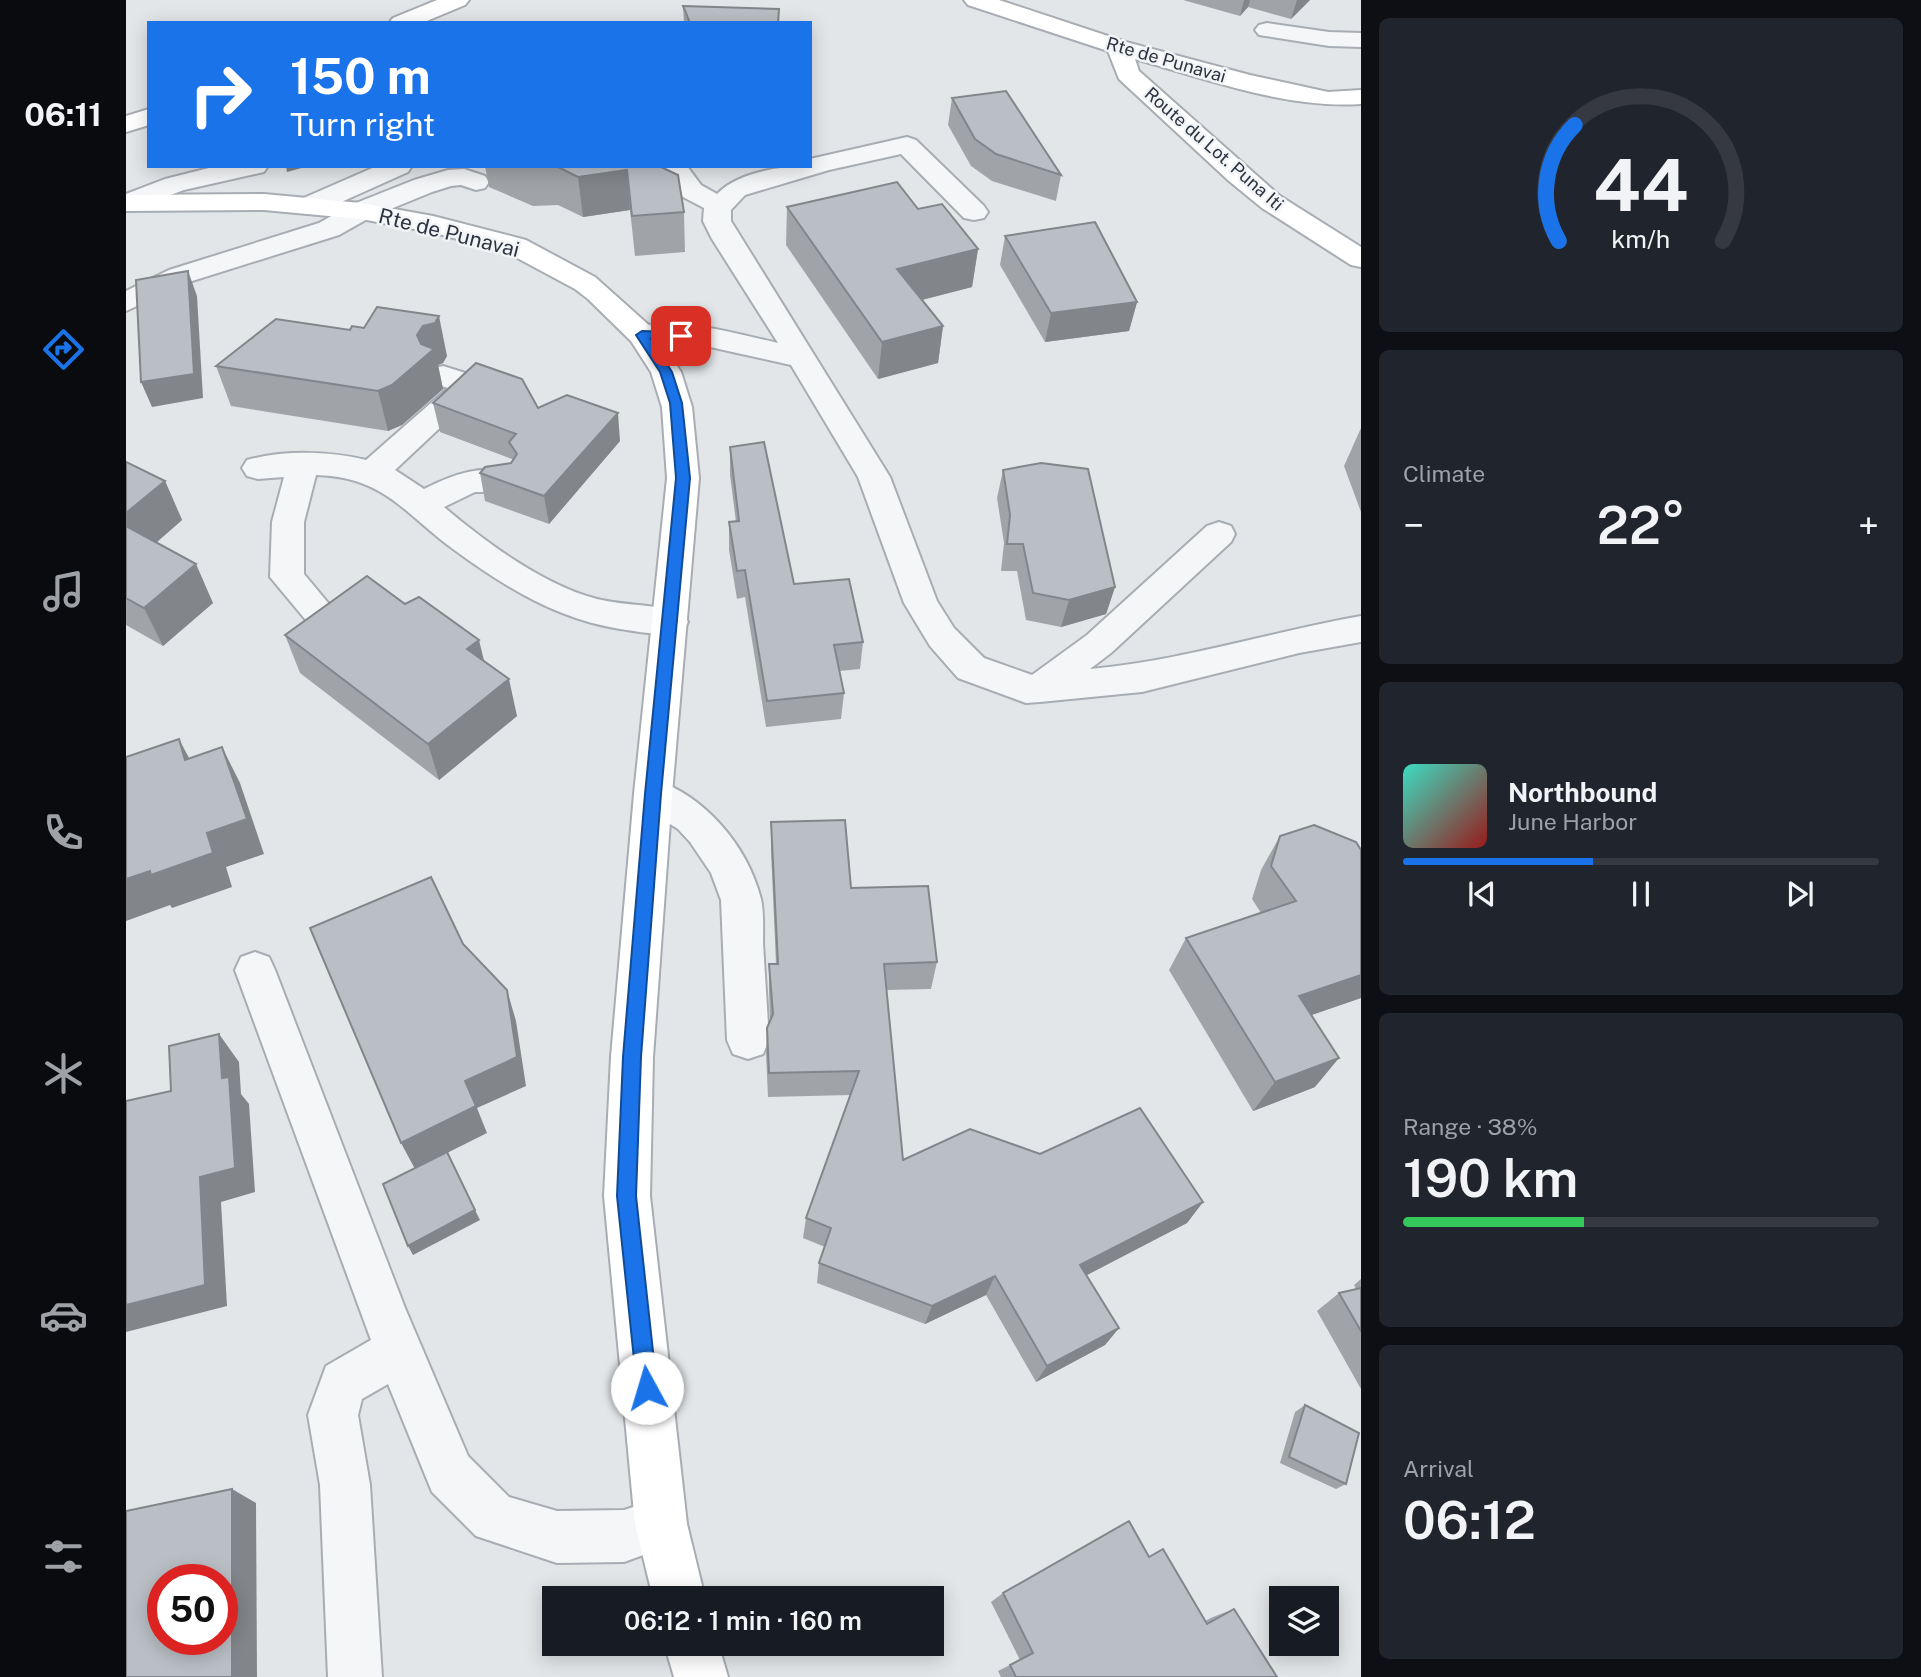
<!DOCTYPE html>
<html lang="en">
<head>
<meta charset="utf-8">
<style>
  :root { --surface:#171b24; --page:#20242c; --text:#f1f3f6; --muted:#9ea1a6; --line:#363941; --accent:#1a73e8 }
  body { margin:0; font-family:"Public Sans",sans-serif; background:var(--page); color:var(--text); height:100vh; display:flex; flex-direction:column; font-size:26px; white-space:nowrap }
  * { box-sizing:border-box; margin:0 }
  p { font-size:23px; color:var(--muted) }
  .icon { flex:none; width:38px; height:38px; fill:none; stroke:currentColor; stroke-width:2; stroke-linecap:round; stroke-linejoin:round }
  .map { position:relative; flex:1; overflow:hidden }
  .panel { display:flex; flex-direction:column; gap:18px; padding:18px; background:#0d0f14; width:560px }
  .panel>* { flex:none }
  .banner { position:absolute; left:21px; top:21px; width:665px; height:147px; border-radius:0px; box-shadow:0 4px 18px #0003; background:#1a73e8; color:#fff; overflow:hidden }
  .buttons { position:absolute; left:1143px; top:1586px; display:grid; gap:14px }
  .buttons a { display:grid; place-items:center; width:70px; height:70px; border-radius:0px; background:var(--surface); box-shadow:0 4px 18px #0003; font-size:35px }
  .speed { position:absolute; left:21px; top:1564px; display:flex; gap:14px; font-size:35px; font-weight:700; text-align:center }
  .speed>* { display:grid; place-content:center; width:91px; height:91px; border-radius:50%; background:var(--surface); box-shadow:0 4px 18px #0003; line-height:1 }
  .speed .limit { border:10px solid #d22; background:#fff; color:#111 }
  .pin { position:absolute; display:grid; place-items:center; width:60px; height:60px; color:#fff; margin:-30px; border-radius:14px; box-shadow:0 4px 10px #0006 }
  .me { position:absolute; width:77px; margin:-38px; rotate:354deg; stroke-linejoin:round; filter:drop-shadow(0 0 5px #0008) }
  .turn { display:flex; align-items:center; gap:24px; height:147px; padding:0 28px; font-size:32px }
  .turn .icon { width:91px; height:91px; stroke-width:2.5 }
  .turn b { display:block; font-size:49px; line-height:60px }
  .big { font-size:52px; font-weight:600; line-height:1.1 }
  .panel .tile { flex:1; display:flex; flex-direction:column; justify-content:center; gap:10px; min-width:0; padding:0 24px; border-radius:10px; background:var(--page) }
  .panel .dial { align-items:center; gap:0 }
  .dial svg { height:182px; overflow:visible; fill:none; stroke:var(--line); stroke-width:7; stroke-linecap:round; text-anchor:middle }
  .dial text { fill:var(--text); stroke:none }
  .song { display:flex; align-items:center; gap:21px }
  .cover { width:84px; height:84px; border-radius:10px; background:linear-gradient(135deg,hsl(170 70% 55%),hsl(0 70% 35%)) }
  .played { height:7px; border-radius:4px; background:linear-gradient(90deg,var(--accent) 40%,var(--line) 40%) }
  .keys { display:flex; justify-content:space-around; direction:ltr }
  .heat { display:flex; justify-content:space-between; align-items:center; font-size:38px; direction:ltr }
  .charge { height:10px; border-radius:5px; background:linear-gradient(90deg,#34c759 38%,var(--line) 0) }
  .trip { position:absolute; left:416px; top:1586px; width:402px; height:70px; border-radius:0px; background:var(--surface); box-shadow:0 4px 18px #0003; font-weight:600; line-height:70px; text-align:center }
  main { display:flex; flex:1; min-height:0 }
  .tabs { display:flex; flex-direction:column; width:126px; justify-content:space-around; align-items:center; background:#090b0e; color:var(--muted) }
  .tabs .icon { width:49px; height:49px }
  .tabs .on { color:var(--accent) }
  .tabs b { font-size:32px; color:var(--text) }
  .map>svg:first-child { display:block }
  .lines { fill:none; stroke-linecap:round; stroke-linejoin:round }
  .minor-casing { stroke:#a8adb3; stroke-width:4 }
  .secondary-casing { stroke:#a8adb3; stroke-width:4 }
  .minor { fill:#f5f6f8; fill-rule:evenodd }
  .secondary { fill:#fff; fill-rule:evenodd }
  .wall { fill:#a0a4a9 }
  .shaded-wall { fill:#82868a }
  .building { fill:#babfc5; stroke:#82868a; stroke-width:2; fill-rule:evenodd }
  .route { fill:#1a73e8; stroke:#114b97; stroke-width:2 }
  .labels { text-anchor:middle; stroke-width:5; stroke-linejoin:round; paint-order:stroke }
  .far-street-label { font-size:18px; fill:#2c3440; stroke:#f2f4f7 }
  .street-label { font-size:21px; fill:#2c3440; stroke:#f2f4f7 }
</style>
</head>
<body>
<main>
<nav class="tabs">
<b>06:11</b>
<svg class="icon on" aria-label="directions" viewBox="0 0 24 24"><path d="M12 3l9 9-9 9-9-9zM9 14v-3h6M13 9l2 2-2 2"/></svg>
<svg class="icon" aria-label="music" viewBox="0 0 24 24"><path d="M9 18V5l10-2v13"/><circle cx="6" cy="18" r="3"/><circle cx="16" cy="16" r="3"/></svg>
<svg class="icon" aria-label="phone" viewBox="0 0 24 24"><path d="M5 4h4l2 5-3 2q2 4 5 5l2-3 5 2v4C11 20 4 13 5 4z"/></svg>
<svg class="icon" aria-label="climate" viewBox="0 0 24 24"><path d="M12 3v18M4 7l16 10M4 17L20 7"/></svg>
<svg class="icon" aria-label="car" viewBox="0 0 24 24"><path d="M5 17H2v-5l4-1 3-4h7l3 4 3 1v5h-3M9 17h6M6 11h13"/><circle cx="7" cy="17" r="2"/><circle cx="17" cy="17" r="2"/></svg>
<svg class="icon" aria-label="filters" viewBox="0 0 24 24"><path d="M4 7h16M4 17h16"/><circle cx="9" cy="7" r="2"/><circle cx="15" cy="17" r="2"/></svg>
</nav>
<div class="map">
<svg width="1235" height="1677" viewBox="0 0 1235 1677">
  <rect width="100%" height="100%" fill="#e3e6e9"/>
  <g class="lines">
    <!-- minor casing -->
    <g class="minor-casing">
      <g id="minor">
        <polygon points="1141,23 1203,32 1235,33 1235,47 1203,46 1133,35 1129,30 1133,25"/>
        <path d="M781 137 790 140 858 206 862 212 858 218 848 220 838 218 775 154 703 170 619 195 605 210V221L764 477 811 601 828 628 858 658 906 675 961 635 1081 526 1093 522 1105 526 1109 534 1105 542 985 653 964 669C1056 661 1144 632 1235 616V642L1173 653 1016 692 914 702 900 703 832 678 804 646 778 603 732 477 665 365 575 345 516 344 506 342 501 335 506 328C552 316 606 333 652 343L586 239 577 221 578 208 557 197 535 166H561L575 185 591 194C612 172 655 166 684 166V159Z"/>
        <polygon points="91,166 142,166 138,172 58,190 0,211 0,194 39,179"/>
        <polygon points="251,166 286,166 282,172 193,212 183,214 173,212 170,206 173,200"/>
        <polygon points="338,169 359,176 363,182 359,188 350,190 335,185 325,186 306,192 245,217 213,235 63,282 0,311 0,291 43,270 193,223 225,205 288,180 322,170"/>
        <path d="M317 366 349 376 353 383V391L269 470 298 489C328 474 356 464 389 473L394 481 389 489 378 492H349L318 507C359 542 419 586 471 599 500 606 530 604 557 613L562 622 557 631C537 637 515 632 494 629 431 619 377 586 327 549 277 512 258 477 190 475L178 522V574L223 628 218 637 206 641 194 637 144 577 146 522 158 477 132 479 121 476 116 468 121 460C158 450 203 451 240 460L322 388 306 383 302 376 306 369Z"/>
        <path d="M527 779C579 796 621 845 635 899 638 913 637 929 637 943 639 975 641 1008 643 1040L637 1054 622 1059 607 1054 601 1040 595 900 585 873 564 842 552 829 514 805 508 794 514 783Z"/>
        <polygon points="129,952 143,957 149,970 279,1308 342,1456 383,1497 431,1511 498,1510 535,1498 553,1506 561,1524 553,1542 498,1562 431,1563 350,1536 306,1492 262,1384 236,1399 232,1415 244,1485 256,1677 202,1677 194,1485 182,1415 200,1366 245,1340 109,970 115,957"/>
      </g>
    </g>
    <!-- secondary casing -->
    <g class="secondary-casing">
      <g id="secondary">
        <polygon points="311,0 343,0 339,5 296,23 263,23 267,18"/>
        <path d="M838 0H873L1000 42 1124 75 1202 92 1235 90V104C1159 109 1081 79 1009 59L1013 71 1154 196 1235 247V267L1225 265 1136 208 1103 181 993 79 982 51 842 5Z"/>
        <polygon points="23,109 23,125 0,132 0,116"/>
        <polygon points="138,194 235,203 307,216 400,240 469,277 526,328 555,372 566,407 573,478 546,794 527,1057 524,1196 561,1524 579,1598 527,1598 509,1524 478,1196 485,1057 508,794 541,478 536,407 525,372 505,341 462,299 449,289 380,252 305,232 235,219 138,210 0,211 0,195"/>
        <polygon points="538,1643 592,1643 602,1677 548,1677"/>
      </g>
    </g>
    <!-- minor -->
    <use href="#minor" class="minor"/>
    <!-- secondary -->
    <use href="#secondary" class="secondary"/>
  </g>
  <!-- wall -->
  <g class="wall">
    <polygon points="1057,0 1184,0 1165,19 1122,7 1114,16"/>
    <polygon points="557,6 653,9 653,23 558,23"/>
    <polygon points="826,98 935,175 930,201 866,181 845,166 822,125"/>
    <polygon points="359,166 533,166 558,212 559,252 509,256 504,210 457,217 432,205 407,206 363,187"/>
    <polygon points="661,207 852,249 846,287 796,300 817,326 812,363 752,379 660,245"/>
    <polygon points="879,236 1011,302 1003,331 919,342 874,265"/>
    <polygon points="224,330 321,356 317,363 312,365 317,389 276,425 262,431 105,406 90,366"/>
    <polygon points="307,403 412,408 494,441 423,524 359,501 354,473 385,463 386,462 386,459 314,432"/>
    <polygon points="1235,428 1235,512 1218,466"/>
    <polygon points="604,447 668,584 737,642 734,669 713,671 718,693 715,719 640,727 619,597 611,599 603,550 603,522 610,522 604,475"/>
    <polygon points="0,462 39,481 56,520 30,543 87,603 37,646 0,625"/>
    <polygon points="877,470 989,587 980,614 935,627 900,620 891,571 875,571 878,543 871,498"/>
    <polygon points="159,635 358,661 391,716 313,780 174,673"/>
    <polygon points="645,822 811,962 805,989 760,990 777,1160 914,1154 1077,1202 1061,1223 960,1275 993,1328 979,1345 910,1382 860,1295 799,1324 691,1283 693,1263 699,1247 677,1238 680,1218 724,1095 642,1097 640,1053 641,1028 644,1020 643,991 643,964 650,964 645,851"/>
    <polygon points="1154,836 1235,850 1235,998 1185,1015 1189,1087 1127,1111 1043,970 1060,938 1135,913 1126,899 1135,870"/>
    <polygon points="1235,1279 1235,1389 1191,1311 1213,1293 1230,1289 1228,1285"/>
    <polygon points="1179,1405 1220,1484 1210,1489 1154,1463 1169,1412"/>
    <polygon points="1023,1557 1079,1621 1087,1617 1108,1609 1151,1677 875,1677 872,1671 894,1660 865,1602 877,1593"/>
  </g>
  <!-- shaded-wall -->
  <g class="shaded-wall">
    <polygon points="1118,0 1124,0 1122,7 1114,16"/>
    <polygon points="1171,0 1184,0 1165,19"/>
    <polygon points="160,166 183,166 161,172"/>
    <polygon points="501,170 504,210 457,217 452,177"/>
    <polygon points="852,249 846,287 768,307 771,269"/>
    <polygon points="62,271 71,296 77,398 26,407 15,382"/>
    <polygon points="1011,302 1003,331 919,342 925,313"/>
    <polygon points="313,316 321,356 317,363 312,365 317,389 276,425 262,431 252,391 297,326"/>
    <polygon points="817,326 812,363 752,379 756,342"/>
    <polygon points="492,413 494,441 423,524 418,496"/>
    <polygon points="39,481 56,520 10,560 0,539 0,513"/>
    <polygon points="70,564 87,603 37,646 18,608"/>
    <polygon points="989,587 980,614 935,627 943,600"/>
    <polygon points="353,640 362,677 341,649"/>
    <polygon points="383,679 391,716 313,780 302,744"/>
    <polygon points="53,739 72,775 59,760"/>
    <polygon points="96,747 114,783 138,854 100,867 106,887 46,908 44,905 0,921 0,879 81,833"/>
    <polygon points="1235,975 1235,998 1151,1027 1173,996"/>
    <polygon points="381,990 390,1021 400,1086 351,1108 361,1133 289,1169 275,1143"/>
    <polygon points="93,1034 113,1062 115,1094 123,1104 129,1192 95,1202 101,1306 0,1332 0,1305 96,1078"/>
    <polygon points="1213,1058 1189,1087 1127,1111 1149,1082"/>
    <polygon points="1077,1202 1061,1223 942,1285 954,1265"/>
    <polygon points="349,1210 354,1220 287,1255 282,1246"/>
    <polygon points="869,1276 860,1295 799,1324 806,1306"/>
    <polygon points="993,1328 979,1345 910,1382 921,1366"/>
    <polygon points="106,1489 130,1503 131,1677 106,1677"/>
  </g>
  <!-- building -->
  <g class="building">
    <polygon points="557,6 653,9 652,23 564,23"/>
    <polygon points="880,91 935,175 870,154 849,139 826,98"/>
    <polygon points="430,166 533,166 552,175 558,212 506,216 501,170 452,177"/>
    <polygon points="771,182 792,209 816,204 852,249 771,269 817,326 756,342 661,207"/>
    <polygon points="969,222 1011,302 925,313 879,236"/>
    <polygon points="62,271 68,374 15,382 10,280"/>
    <polygon points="251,307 313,316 309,323 297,326 291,335 295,344 308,349 266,385 252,391 90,366 150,319 224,330 226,326 238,328"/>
    <polygon points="350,363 396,379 412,408 441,395 492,413 418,496 354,473 359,467 385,463 391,454 383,442 390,434 307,403"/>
    <polygon points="638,442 668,584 723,579 737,642 708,645 718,693 641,701 619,570 611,571 603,522 613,521 604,447"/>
    <polygon points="0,462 39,481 0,513"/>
    <polygon points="915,463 962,469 989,587 943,600 907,593 897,544 881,544 884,515 877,470"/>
    <polygon points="0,526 70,564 18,608 0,598"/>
    <polygon points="241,576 279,604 293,597 353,640 341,649 383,679 302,744 159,635"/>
    <polygon points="53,739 59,760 96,747 121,819 81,833 87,853 25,875 24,871 0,879 0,757"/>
    <polygon points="719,820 725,888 802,886 811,962 758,964 777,1160 844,1129 914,1154 1014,1108 1077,1202 954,1265 993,1328 921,1366 869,1276 806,1306 693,1263 705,1228 680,1218 733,1071 643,1073 641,1028 647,1014 643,964 652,964 645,822"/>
    <polygon points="1188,825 1230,842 1235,850 1235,975 1173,996 1213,1058 1149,1082 1060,938 1170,901 1145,866 1154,836"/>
    <polygon points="305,877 337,944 381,990 391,1057 339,1081 350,1106 275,1143 184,928"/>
    <polygon points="93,1034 96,1078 103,1077 109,1168 74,1177 79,1285 0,1305 0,1101 45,1091 43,1046"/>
    <polygon points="321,1152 349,1210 282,1246 257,1184"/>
    <polygon points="1235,1288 1235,1331 1213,1293"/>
    <polygon points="1179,1405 1233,1433 1220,1484 1163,1457"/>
    <path d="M106 1489V1677H0V1511ZM37 1580H96V1640H37Z"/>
    <polygon points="1003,1521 1023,1557 1037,1549 1081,1624 1108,1609 1151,1677 890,1677 884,1665 907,1653 877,1593"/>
  </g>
  <!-- route -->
  <polygon class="route" points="516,331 555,332 562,336 555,339 525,339 546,372 556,403 564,478 535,794 515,1057 510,1196 531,1388 528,1395 521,1398 514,1395 511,1388 491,1196 497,1057 519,794 550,478 544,403 534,372 510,335"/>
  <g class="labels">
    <!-- far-street labels -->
    <g class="far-street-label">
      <text transform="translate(1040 60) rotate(16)" y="6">Rte de Punavai</text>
      <text transform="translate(1088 149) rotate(41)" y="6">Route du Lot. Puna Iti</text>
    </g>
    <!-- street labels -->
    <g class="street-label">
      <text transform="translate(323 233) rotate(14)" y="7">Rte de Punavai</text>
    </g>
  </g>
</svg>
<div class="buttons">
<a><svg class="icon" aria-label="layers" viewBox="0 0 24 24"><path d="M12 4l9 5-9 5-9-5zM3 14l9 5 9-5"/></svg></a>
</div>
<div class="speed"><div class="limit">50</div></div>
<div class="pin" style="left:555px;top:336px;background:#d93025"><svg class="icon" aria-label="arrive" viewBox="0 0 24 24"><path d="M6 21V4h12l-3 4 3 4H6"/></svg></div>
<svg class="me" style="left:521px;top:1388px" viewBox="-20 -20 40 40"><circle r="19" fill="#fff"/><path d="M0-13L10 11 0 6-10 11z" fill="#1a73e8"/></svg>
<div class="trip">06:12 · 1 min · 160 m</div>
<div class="banner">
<div class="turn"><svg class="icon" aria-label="right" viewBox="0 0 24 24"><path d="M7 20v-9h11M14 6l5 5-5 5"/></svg><div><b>150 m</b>Turn right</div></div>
</div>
</div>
<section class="panel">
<div class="tile dial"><svg viewBox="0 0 100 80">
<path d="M14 69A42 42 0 1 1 86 69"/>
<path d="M14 69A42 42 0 0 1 21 18" stroke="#1a73e8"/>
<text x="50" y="56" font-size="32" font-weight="700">44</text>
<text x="50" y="72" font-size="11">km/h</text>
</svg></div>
<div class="tile"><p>Climate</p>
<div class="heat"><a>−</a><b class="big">22°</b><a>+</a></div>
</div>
<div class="tile">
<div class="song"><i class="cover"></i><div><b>Northbound</b><p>June Harbor</p></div></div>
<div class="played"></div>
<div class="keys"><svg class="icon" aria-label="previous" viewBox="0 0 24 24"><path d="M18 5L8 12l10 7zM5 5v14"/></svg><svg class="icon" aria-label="pause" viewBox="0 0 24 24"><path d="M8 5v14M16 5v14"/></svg><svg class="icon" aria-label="next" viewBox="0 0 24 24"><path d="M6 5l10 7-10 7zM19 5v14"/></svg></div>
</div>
<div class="tile"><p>Range · 38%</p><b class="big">190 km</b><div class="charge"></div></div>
<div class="tile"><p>Arrival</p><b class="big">06:12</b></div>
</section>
</main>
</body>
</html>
